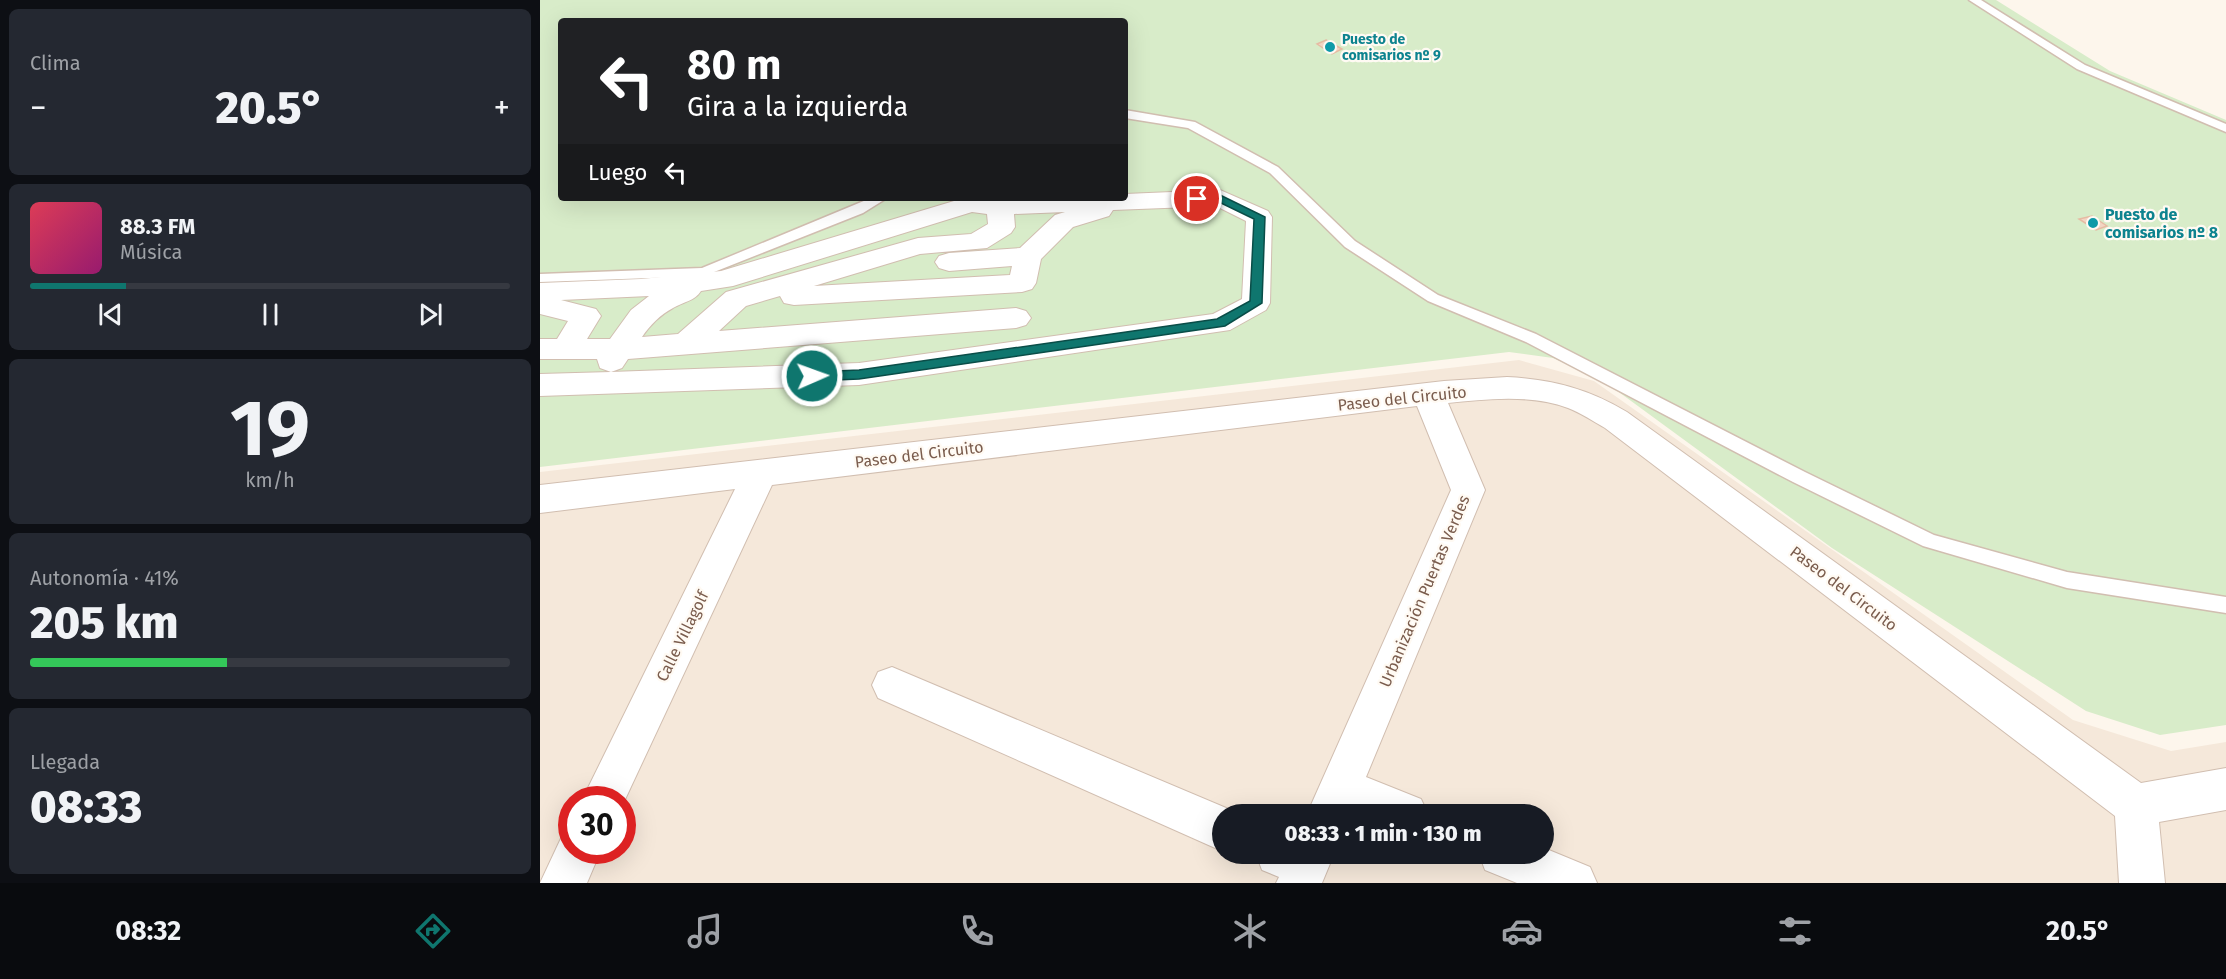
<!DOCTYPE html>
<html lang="es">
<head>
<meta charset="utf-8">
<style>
  :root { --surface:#171b24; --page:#242831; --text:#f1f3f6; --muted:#9ea1a6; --line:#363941; --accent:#0f766e }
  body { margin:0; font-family:"Fira Sans",sans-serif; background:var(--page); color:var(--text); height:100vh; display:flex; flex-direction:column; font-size:22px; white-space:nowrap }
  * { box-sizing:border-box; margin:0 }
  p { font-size:20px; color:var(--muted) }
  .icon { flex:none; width:33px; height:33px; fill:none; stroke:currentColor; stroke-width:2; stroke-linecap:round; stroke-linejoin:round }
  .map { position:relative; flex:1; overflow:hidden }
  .drawer { display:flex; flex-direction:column; gap:9px; padding:9px; background:#0d0f14; width:540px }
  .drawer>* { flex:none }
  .banner { position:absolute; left:18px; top:18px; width:570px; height:183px; border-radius:6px; box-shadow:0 6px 24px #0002; background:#202124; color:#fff; overflow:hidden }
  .speed { position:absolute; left:18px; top:786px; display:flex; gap:12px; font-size:30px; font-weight:700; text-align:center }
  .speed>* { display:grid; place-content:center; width:78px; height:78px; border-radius:50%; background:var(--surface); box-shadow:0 6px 24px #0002; line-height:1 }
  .speed .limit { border:9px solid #d22; background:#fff; color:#111 }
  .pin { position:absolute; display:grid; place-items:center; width:51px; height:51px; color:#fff; margin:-26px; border:3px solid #fff; border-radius:50%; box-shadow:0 2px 6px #0007 }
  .me { position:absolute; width:66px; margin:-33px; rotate:88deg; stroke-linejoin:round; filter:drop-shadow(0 0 4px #0008) }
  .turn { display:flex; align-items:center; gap:21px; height:126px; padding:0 30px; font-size:27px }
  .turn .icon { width:78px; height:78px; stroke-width:2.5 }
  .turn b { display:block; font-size:42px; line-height:51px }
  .then { display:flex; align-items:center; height:57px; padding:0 30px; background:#0003; gap:12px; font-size:22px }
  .big { font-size:45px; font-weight:800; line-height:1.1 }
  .drawer .card { flex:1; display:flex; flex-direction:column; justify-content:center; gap:9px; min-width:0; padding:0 21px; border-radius:9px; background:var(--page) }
  .drawer .dial { align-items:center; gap:0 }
  .dial b { font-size:78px; line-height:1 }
  .song { display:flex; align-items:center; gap:18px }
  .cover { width:72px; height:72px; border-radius:9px; background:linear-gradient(135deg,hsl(350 70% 55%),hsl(320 70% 35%)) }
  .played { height:6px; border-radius:3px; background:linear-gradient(90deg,var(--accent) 20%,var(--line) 20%) }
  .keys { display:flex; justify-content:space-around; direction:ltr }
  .heat { display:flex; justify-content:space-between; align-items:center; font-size:33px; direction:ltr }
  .charge { height:9px; border-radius:4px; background:linear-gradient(90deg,#34c759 41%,var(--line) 0) }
  .trip { position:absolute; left:672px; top:804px; width:342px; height:60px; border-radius:30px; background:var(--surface); box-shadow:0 6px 24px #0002; font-weight:800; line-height:60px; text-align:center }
  .tabs { display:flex; height:96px; justify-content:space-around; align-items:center; background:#090b0e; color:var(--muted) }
  .tabs .icon { width:42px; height:42px }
  .tabs .selected { color:var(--accent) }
  .tabs b { font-size:27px; color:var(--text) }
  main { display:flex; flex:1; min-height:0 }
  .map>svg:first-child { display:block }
  .residential { fill:#f5e8da; fill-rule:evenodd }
  .green { fill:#d8ecc9; fill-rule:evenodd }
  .building { fill:#f3d5c3; stroke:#e6bba3; stroke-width:1.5 }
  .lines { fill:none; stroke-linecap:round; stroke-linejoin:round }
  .lane-casing { stroke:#d1beb0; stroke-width:3 }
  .street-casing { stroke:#d1beb0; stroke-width:2 }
  .lane { fill:#fff; fill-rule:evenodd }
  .street { fill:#fff; fill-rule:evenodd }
  .route { fill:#0f766e; stroke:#0a4d48; stroke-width:1.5 }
  .culture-dot { fill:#0f9aa8; stroke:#fffaf3; stroke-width:2 }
  .labels { text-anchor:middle; stroke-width:4.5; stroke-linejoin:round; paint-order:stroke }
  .far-culture-label { font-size:14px; font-weight:bold; fill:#0d838f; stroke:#fffaf3; text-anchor:start }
  .culture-label { font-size:16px; font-weight:bold; fill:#0d838f; stroke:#fffaf3; text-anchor:start }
  .street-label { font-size:16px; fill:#7a5c4d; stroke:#fffaf3 }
</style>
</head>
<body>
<main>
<section class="drawer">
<div class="card"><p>Clima</p>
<div class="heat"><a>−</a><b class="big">20.5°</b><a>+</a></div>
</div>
<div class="card">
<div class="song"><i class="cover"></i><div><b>88.3 FM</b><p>Música</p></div></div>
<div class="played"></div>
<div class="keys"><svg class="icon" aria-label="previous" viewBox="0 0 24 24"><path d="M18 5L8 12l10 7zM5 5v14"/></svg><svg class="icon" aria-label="pause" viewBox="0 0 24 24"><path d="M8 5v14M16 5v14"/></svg><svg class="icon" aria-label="next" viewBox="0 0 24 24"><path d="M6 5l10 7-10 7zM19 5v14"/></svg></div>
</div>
<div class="card dial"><b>19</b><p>km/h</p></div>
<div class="card"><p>Autonomía · 41%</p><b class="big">205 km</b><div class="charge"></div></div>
<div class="card"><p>Llegada</p><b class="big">08:33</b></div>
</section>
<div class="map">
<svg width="1686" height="883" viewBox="0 0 1686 883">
  <rect width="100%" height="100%" fill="#fdf6ec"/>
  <!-- residential -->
  <path class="residential" d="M979 360 1054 381 1533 720 1631 751 1686 742V883H0V472ZM32 800H82V850H32ZM682 814H1004V854H682Z"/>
  <!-- green -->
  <path class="green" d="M0 0H1456L1570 71 1686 120V725L1620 735 1546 711 1292 548 1061 379 1013 358 969 352 0 467ZM21 21H585V198H21Z"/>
  <!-- building -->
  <g class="building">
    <polygon points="786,40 802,49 792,54 777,44"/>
    <polygon points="1552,216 1567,226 1556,230 1539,219"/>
  </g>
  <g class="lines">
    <!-- lane casing -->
    <g class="lane-casing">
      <g id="lane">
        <polygon points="1429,0 1441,0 1545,65 1686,124 1686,132 1537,69"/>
        <polygon points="585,110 655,122 738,167 815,241 898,295 996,334 1265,472 1394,535 1527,572 1686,597 1686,613 1527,588 1383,546 1253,482 986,342 888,301 805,247 730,173 648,128 585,118"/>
        <polygon points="331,198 347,198 323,213 164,276 0,282 0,274 162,268"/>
      </g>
    </g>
    <!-- street casing -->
    <g class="street-casing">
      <g id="street">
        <path d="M680 190 728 211 732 217 730 303 726 310 690 330 319 385 0 396V374L71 372 60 368 57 359H0V339H17L28 321 0 314V283L101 279 181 271 424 198H585V194ZM676 206 706 221 702 299 673 314 319 363 71 372 82 368 88 359 476 328 486 325 491 318 486 311 476 308 179 331 206 306 240 296 244 303 254 305 482 292 492 289 496 283 501 259 533 227 569 216 573 210ZM432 212 447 214 448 224 431 234 378 238 186 292 138 334 102 337C110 325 120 315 133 308 143 302 155 301 161 291L193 286ZM525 212 515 215 480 248 409 253 399 256 395 262 399 268 409 271 472 266 470 275 274 286 380 254 447 248 471 233 475 227 474 214ZM109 296 91 310 70 339H47L61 316 56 309 21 300Z"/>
        <path d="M967 377C1012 379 1049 389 1087 412L1601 783 1686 768V810L1619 822 1625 883H1579L1575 816 1065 428C1053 421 1041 413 1028 408 991 394 946 399 908 403L945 490 826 777 881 799 888 814H767L911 490 877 406 232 485 82 806V800H42L195 489 0 513V485L904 381Z"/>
        <polygon points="352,667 698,813 682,814 682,851 338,698 332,685 338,672"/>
        <polygon points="32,831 32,850 61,850 47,883 0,883 23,834"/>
        <polygon points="1004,848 1050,867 1057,883 977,883 945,870 939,854 1004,854"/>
        <polygon points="716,854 794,854 782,883 736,883 739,877 722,870"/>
      </g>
    </g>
    <!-- lane -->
    <use href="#lane" class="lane"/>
    <!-- street -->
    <use href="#street" class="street"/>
  </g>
  <!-- route -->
  <polygon class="route" points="680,195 725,217 722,303 685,326 319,379 272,381 265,376 272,372 319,370 677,319 710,301 714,219 679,202 657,202 652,199 657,196"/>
  <!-- markers -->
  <g class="culture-dot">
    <circle cx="790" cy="47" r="6"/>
    <circle cx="1553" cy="223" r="6"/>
  </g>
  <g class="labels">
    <!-- far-culture labels -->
    <g class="far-culture-label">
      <text x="802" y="44">Puesto de<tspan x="802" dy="16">comisarios nº 9</tspan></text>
    </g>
    <!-- culture labels -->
    <g class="culture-label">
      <text x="1565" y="220">Puesto de<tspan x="1565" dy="18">comisarios nº 8</tspan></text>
    </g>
    <!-- street labels -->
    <g class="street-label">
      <text transform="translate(862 398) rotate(-6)" y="6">Paseo del Circuito</text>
      <text transform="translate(379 454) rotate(-7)" y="6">Paseo del Circuito</text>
      <text transform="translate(1304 588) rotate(37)" y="6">Paseo del Circuito</text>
      <text transform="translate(884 591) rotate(-67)" y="6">Urbanización Puertas Verdes</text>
      <text transform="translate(142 636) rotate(-64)" y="6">Calle Villagolf</text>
    </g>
  </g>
</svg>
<div class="speed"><div class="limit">30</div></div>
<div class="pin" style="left:657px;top:199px;background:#d93025"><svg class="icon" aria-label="arrive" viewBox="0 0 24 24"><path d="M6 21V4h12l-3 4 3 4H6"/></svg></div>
<svg class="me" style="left:272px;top:376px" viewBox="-20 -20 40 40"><circle r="17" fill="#0f766e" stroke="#fff" stroke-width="3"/><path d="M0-11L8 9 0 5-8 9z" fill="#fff"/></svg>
<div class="trip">08:33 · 1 min · 130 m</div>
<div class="banner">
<div class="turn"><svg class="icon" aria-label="left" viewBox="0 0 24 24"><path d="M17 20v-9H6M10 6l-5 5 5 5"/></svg><div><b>80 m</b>Gira a la izquierda</div></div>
<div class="then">Luego<svg class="icon" aria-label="left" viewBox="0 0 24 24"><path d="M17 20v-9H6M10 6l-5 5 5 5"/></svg></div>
</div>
</div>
</main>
<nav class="tabs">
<b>08:32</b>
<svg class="icon selected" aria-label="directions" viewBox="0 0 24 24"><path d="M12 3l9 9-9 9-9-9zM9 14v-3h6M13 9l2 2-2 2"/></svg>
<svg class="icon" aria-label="music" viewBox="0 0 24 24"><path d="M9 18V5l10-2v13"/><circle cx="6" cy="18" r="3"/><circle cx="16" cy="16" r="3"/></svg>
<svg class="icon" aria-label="phone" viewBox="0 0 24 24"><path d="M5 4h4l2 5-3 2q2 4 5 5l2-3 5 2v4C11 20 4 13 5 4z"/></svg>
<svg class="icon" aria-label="climate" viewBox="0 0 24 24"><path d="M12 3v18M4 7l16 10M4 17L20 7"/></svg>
<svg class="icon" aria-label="car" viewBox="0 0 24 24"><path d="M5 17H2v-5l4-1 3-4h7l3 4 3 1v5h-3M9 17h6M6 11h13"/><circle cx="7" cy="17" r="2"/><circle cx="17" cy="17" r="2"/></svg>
<svg class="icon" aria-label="filters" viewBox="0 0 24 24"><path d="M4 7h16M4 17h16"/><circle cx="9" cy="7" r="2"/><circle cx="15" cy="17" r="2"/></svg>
<b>20.5°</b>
</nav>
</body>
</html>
